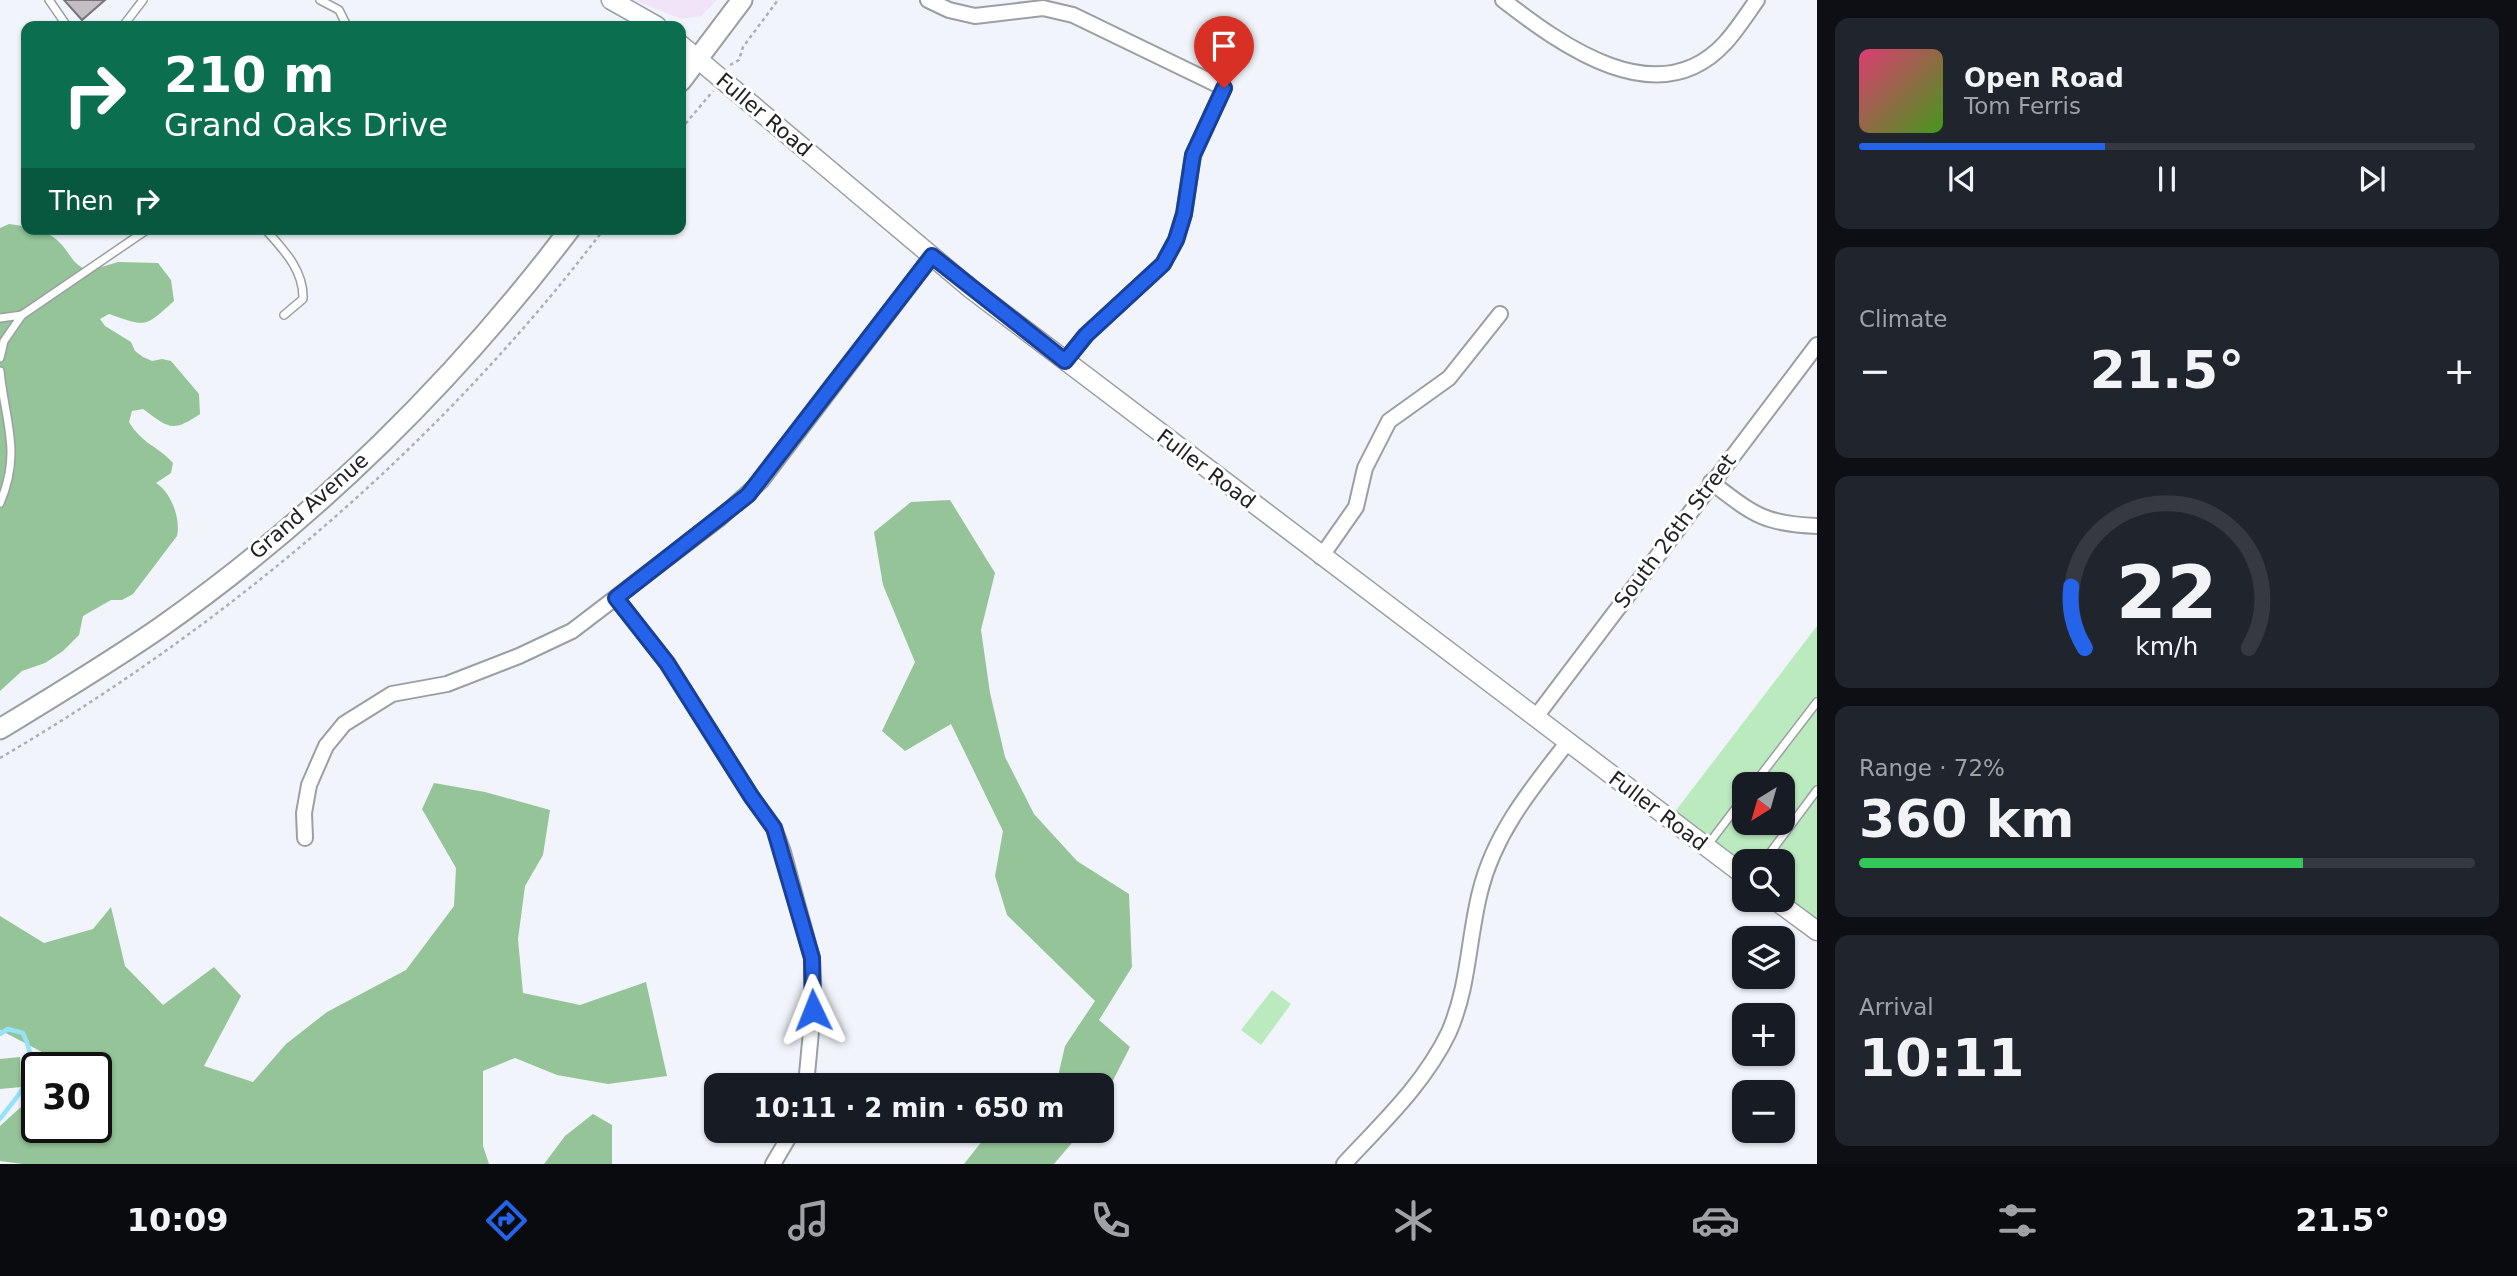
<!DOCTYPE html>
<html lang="en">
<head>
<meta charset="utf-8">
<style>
  :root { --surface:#171b24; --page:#20242c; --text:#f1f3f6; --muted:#9ea1a6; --line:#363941; --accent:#2563eb }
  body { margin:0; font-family:"DejaVu Sans",sans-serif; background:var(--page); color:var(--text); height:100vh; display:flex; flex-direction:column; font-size:26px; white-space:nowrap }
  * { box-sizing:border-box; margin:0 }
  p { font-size:23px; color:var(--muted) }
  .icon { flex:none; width:38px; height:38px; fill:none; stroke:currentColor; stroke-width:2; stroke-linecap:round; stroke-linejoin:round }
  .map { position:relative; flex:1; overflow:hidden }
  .panel { display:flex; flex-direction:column; gap:18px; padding:18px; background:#0d0f14; width:700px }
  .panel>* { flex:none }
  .hud { position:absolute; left:21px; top:21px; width:665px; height:214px; border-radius:14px; box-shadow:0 2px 5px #0004; background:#0b6e4f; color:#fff; overflow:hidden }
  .needle { width:46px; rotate:217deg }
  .buttons { position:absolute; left:1732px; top:772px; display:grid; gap:14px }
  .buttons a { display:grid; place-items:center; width:63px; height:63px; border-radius:14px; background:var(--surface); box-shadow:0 2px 5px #0004; font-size:35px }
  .speed { position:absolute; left:21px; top:1052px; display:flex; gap:14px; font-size:35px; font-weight:700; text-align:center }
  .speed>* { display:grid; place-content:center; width:91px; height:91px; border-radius:50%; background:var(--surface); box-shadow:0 2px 5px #0004; line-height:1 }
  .speed .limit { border:4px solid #111; border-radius:10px; background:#fff; color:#111 }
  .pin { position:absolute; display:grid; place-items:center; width:60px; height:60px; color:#fff; margin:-72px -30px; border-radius:50% 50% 50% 0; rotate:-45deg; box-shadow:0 0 7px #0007 }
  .pin .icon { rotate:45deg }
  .me { position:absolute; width:77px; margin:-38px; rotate:358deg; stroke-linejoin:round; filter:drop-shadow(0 0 5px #0008) }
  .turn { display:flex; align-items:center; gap:24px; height:147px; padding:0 28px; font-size:32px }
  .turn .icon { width:91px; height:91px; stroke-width:2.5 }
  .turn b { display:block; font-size:49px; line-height:60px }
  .then { display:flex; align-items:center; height:66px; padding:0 28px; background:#0003; gap:14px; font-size:26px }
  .big { font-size:52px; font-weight:600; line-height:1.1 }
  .panel .widget { flex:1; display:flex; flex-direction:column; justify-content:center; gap:10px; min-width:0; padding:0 24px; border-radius:14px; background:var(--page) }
  .panel .dial { align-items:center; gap:0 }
  .dial svg { height:182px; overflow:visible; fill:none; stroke:var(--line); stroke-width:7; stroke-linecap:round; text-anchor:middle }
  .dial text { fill:var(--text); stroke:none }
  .song { display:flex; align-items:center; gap:21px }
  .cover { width:84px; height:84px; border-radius:10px; background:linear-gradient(135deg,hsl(340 70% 55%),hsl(100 70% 35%)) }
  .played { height:7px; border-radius:4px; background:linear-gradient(90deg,var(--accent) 40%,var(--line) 40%) }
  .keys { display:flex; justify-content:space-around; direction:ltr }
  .heat { display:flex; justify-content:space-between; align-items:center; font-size:38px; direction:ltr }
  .charge { height:10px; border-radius:5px; background:linear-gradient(90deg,#34c759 72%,var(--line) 0) }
  .trip { position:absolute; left:704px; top:1073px; width:410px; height:70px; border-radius:14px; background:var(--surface); box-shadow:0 2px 5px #0004; font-weight:600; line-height:70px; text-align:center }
  .menu { display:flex; height:112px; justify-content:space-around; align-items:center; background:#090b0e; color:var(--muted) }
  .menu .icon { width:49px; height:49px }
  .menu .selected { color:var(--accent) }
  .menu b { font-size:32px; color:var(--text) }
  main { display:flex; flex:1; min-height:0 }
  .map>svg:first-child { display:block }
  .industrial { fill:#f2e4f8 }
  .green { fill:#bbeabf; fill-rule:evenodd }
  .forest { fill:#94c497 }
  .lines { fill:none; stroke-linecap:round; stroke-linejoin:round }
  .stream { stroke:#96e3f9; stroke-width:4.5 }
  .building { fill:#c2bec3; stroke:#787478; stroke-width:2 }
  .service-casing { stroke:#9b9fa4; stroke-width:10 }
  .minor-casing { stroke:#9b9fa4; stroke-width:18 }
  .tertiary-casing { stroke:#9b9fa4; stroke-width:21 }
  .secondary-casing { stroke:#9b9fa4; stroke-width:23 }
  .path { stroke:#adafb4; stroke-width:2.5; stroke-dasharray:3.5 3.5; stroke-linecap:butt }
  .service { stroke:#fff; stroke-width:7 }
  .minor { stroke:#fff; stroke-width:14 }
  .tertiary { stroke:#fff; stroke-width:18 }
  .secondary { stroke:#fff; stroke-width:19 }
  .route-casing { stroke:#184099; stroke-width:18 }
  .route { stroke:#2563eb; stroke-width:12 }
  .labels { text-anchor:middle; stroke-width:6; stroke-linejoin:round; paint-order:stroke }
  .street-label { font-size:21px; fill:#202123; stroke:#fff }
</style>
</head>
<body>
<main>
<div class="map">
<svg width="1817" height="1164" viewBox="0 0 1817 1164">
  <rect width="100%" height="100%" fill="#f1f4fa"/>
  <!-- industrial -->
  <polygon class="industrial" points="634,0 717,0 701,16 681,19"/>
  <!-- green -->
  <g class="green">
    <path d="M1817 626V920L1783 895V861H1745V866L1674 813ZM1745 784H1783V822H1745Z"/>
    <polygon points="1272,990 1291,1004 1261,1045 1241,1030"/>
  </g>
  <!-- forest -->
  <g class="forest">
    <path d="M9 224C28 227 47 228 62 245 73 258 71 262 88 271L118 262 158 263 171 280 174 301C144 328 147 327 109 314L100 319 105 326 131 342 135 351 143 357 152 361 162 359 171 361 199 394 200 414C172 433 169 428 143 409L132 411 129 422C143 445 157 445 173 463L171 473 156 483C171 492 181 519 177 536L133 594 122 600H111L83 616 79 635 63 651 45 663 22 671 0 691V228Z"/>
    <polygon points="950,500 995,573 981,630 990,693 1005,757 1034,814 1077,861 1129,894 1132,967 1099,1020 1130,1047 1101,1104 1101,1085 1056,1085 1065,1046 1095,1001 1007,915 995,876 1003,831 951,724 905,751 882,731 915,662 883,585 874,532 911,502"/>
    <polygon points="434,783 485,792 550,810 543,855 525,886 518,939 523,993 580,1005 646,982 667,1076 608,1084 557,1075 515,1058 483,1071 483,1146 489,1164 23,1164 0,1161 0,1126 22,1106 37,1102 37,1127 96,1127 96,1068 52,1067 42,1052 0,1030 0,916 44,943 93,929 111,907 125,966 163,1005 214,967 241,996 204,1066 253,1082 286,1044 327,1012 406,970 454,906 456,868 422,809"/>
    <polygon points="20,1057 21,1087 0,1089 0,1059"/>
    <polygon points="593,1114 612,1125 612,1164 544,1164 565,1136"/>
    <polygon points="1033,1131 1082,1131 1054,1164 964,1164 983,1140 1029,1136"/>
  </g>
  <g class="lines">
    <!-- stream -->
    <path class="stream" d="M0 1034 8 1029 23 1033C42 1073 24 1087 0 1119"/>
  </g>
  <!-- building -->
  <polygon class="building" points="64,0 105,0 82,20"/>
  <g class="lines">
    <!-- service casing -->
    <g class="service-casing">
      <g id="service">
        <polyline points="49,0 67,26"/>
        <polyline points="320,0 339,10 347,26"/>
        <polyline points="123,26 143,0"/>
        <path d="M265 229C283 249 304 270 303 299L284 315"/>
        <polyline points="0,318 22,315"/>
        <polyline points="0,358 4,341 22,315 148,229"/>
        <path d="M0 371C5 422 22 452 0 503"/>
        <polyline points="1754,784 1817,702"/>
        <polyline points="1707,846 1745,796"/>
        <polyline points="1764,861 1817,790"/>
      </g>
    </g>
    <!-- minor casing -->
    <g class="minor-casing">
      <g id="minor">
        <polyline points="928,0 949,10 975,16 1043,8 1073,15 1224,88 1193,155 1184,214 1176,240 1163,264 1086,335 1065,361"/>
        <path d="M1503 0C1561 45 1658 116 1725 43 1737 30 1747 14 1757 0"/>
        <path d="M1711 482C1753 514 1763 524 1817 526"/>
        <polyline points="1321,557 1356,507 1365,468 1389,421 1449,378 1500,314"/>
        <polyline points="616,598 667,663 751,796 774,828 783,852 812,958 813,1010 806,1085"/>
        <polyline points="1535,718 1817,345"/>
        <polyline points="305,838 304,813 309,785 326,746 344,724 392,694 447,684 519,656 572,631 720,518 761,481 932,256"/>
        <polyline points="773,1164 793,1130"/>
        <path d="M1344 1164C1382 1123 1425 1083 1449 1032 1469 986 1468 940 1480 892 1494 834 1531 789 1567 743"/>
      </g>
    </g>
    <!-- tertiary casing -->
    <g class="tertiary-casing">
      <g id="tertiary">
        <polyline points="611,0 657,26"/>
        <polyline points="681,45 971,289 1745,876"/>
        <polyline points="1775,900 1817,931"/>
      </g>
    </g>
    <!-- secondary casing -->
    <g class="secondary-casing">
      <g id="secondary">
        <polyline points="681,81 742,0"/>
        <path d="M0 729C54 696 109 663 161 627 316 518 456 380 570 229"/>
      </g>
    </g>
    <!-- path -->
    <g class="path">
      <polyline points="730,65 739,60 743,47 778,0"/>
      <polyline points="681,129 713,91"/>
      <path d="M0 758C232 622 441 444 604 229"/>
    </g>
    <!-- service -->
    <use href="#service" class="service"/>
    <!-- minor -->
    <use href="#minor" class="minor"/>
    <!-- tertiary -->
    <use href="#tertiary" class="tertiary"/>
    <!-- secondary -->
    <use href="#secondary" class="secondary"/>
  </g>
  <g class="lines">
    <!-- route casing -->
    <g class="route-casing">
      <polyline id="route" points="813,1010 812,958 774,828 751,796 667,663 616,598 748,495 932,256 1065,361 1086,335 1163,264 1176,240 1184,214 1193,155 1224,88"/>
    </g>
    <!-- route -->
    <use href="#route" class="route"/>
  </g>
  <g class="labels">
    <!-- street labels -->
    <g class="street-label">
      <text transform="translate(764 115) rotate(40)" y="7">Fuller Road</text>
      <text transform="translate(1206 469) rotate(37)" y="7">Fuller Road</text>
      <text transform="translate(309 506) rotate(-41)" y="7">Grand Avenue</text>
      <text transform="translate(1675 531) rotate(-53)" y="7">South 26th Street</text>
      <text transform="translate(1658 811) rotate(37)" y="7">Fuller Road</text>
    </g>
  </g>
</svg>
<div class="buttons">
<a><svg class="needle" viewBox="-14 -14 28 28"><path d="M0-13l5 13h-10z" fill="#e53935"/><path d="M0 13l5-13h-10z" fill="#9ea1a6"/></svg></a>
<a><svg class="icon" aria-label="search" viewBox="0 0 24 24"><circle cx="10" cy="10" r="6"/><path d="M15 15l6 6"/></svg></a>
<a><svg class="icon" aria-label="layers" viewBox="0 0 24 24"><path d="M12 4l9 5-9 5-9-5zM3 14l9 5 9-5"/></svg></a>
<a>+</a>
<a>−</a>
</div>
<div class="speed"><div class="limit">30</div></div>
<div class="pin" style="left:1224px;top:88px;background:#d93025"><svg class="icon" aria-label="arrive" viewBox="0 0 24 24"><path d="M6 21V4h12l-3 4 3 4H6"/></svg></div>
<svg class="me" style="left:813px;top:1010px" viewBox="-20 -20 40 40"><path d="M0-17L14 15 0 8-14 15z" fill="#2563eb" stroke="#fff" stroke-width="4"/></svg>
<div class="trip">10:11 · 2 min · 650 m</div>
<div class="hud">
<div class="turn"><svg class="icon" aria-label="right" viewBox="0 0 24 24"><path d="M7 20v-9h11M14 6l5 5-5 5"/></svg><div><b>210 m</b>Grand Oaks Drive</div></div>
<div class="then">Then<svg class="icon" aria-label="right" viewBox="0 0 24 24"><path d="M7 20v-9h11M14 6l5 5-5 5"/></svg></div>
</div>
</div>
<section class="panel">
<div class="widget">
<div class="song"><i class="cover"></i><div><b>Open Road</b><p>Tom Ferris</p></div></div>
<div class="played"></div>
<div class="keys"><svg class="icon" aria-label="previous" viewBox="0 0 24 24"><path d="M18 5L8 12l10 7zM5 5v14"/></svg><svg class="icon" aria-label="pause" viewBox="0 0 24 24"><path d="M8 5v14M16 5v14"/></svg><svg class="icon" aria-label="next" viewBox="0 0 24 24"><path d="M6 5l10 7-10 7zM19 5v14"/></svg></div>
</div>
<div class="widget"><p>Climate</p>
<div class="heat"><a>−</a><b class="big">21.5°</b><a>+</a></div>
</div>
<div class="widget dial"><svg viewBox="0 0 100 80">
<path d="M14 69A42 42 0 1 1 86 69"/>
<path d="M14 69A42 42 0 0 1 8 42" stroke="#2563eb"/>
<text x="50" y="56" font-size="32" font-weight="700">22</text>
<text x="50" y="72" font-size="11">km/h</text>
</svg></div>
<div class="widget"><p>Range · 72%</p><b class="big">360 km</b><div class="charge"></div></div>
<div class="widget"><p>Arrival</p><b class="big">10:11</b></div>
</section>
</main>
<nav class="menu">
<b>10:09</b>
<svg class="icon selected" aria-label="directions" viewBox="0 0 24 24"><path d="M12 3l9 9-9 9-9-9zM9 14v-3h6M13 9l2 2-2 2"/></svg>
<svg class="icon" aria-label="music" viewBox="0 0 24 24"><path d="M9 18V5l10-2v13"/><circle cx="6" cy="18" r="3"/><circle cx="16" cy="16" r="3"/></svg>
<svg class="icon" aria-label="phone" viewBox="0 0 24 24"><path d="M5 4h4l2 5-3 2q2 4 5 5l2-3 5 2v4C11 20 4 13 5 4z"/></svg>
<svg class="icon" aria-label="climate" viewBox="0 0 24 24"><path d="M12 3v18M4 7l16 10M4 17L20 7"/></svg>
<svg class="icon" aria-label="car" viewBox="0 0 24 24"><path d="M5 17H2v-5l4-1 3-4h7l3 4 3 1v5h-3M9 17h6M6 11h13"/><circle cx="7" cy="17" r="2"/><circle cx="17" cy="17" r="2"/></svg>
<svg class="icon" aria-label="filters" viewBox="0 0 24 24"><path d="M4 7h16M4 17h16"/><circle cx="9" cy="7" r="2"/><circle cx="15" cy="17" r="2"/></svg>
<b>21.5°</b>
</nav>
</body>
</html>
